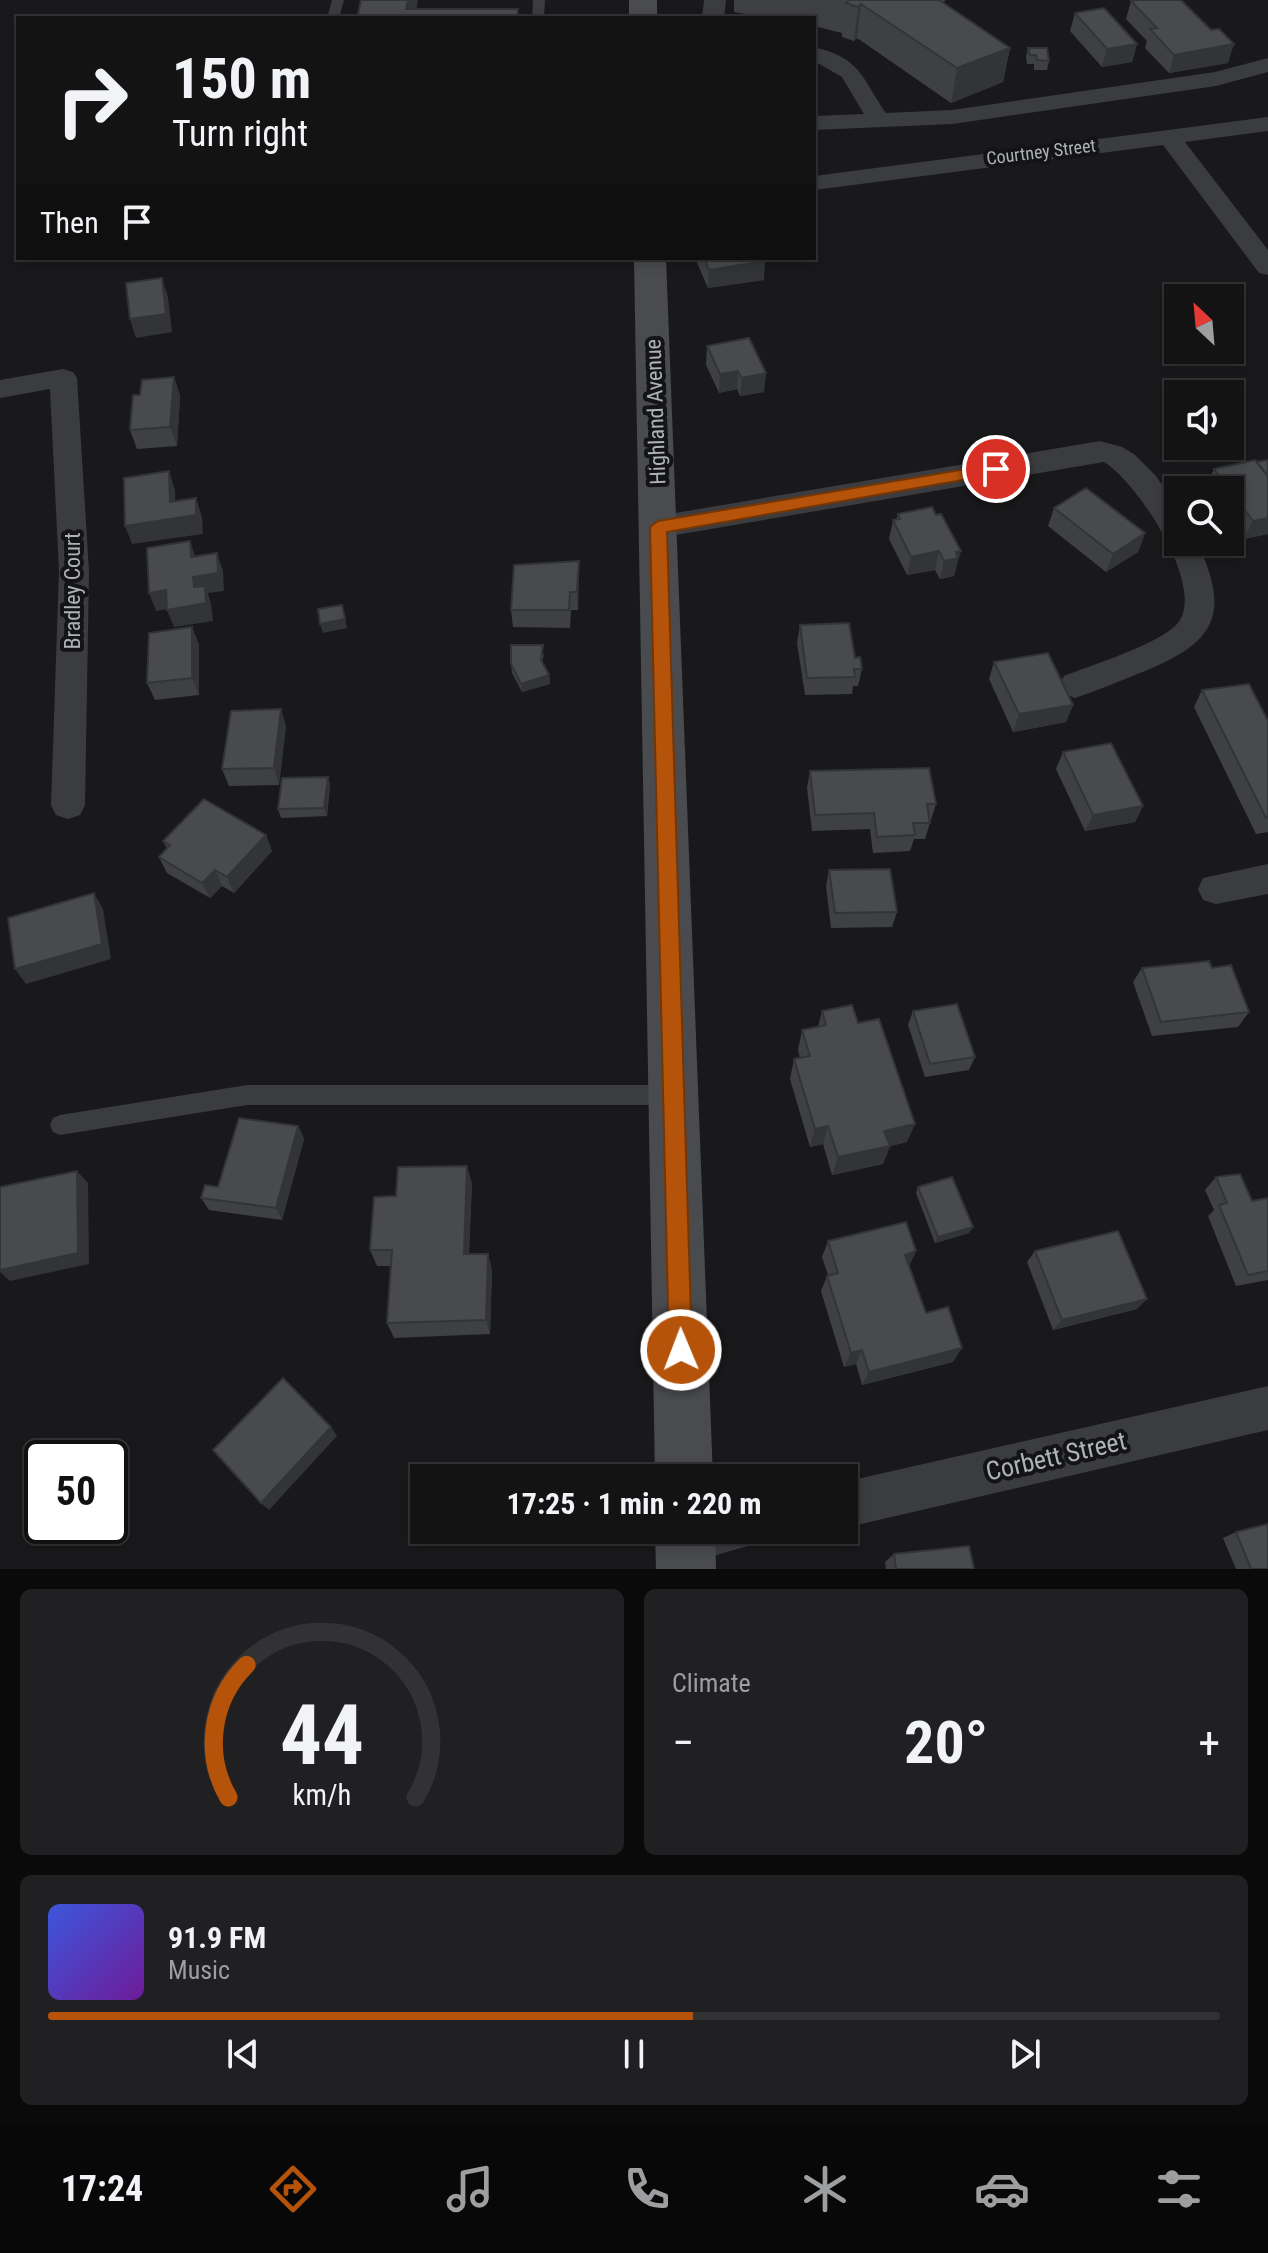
<!DOCTYPE html>
<html lang="en">
<head>
<meta charset="utf-8">
<style>
  :root { --surface:#131314; --page:#202022; --text:#f1f3f6; --muted:#9d9ea0; --line:#323234; --accent:#b45309 }
  body { margin:0; font-family:"Roboto Condensed",sans-serif; background:var(--page); color:var(--text); height:100vh; display:flex; flex-direction:column; font-size:30px; white-space:nowrap }
  * { box-sizing:border-box; margin:0 }
  p { font-size:26px; color:var(--muted) }
  .icon { flex:none; width:44px; height:44px; fill:none; stroke:currentColor; stroke-width:2; stroke-linecap:round; stroke-linejoin:round }
  .map { position:relative; height:1569px; overflow:hidden }
  .details { display:flex; flex-direction:column; gap:20px; padding:20px; background:#0a0a0b; flex:1 }
  .details>* { flex:none }
  .hud { position:absolute; left:16px; top:16px; width:800px; height:244px; border-radius:0px; box-shadow:0 4px 12px #0003,0 0 0 2px var(--line); background:#131314; color:var(--text); overflow:hidden }
  .needle { width:52px; rotate:334deg }
  .controls { position:absolute; left:1164px; top:284px; display:grid; gap:16px }
  .controls a { display:grid; place-items:center; width:80px; height:80px; border-radius:0px; background:var(--surface); box-shadow:0 4px 12px #0003,0 0 0 2px var(--line); font-size:40px }
  .speed { position:absolute; left:24px; top:1440px; display:flex; gap:16px; font-size:40px; font-weight:700; text-align:center }
  .speed>* { display:grid; place-content:center; width:104px; height:104px; border-radius:50%; background:var(--surface); box-shadow:0 4px 12px #0003,0 0 0 2px var(--line); line-height:1 }
  .speed .limit { border:4px solid #111; border-radius:12px; background:#fff; color:#111 }
  .pin { position:absolute; display:grid; place-items:center; width:68px; height:68px; color:#fff; margin:-34px; border:4px solid #fff; border-radius:50%; box-shadow:0 2px 8px #0007 }
  .me { position:absolute; width:88px; margin:-44px; rotate:359deg; stroke-linejoin:round; filter:drop-shadow(0 0 6px #0008) }
  .turn { display:flex; align-items:center; gap:28px; height:168px; padding:0 24px; font-size:36px }
  .turn .icon { width:104px; height:104px; stroke-width:2.5 }
  .turn b { display:block; font-size:56px; line-height:68px }
  .then { display:flex; align-items:center; height:76px; padding:0 24px; background:#0003; gap:16px; font-size:30px }
  .big { font-size:60px; font-weight:700; line-height:1.1 }
  .details .widget { flex:1; display:flex; flex-direction:column; justify-content:center; gap:12px; min-width:0; padding:0 28px; border-radius:12px; background:var(--page) }
  .details .dial { align-items:center; gap:0 }
  .dial svg { height:208px; overflow:visible; fill:none; stroke:var(--line); stroke-width:7; stroke-linecap:round; text-anchor:middle }
  .dial text { fill:var(--text); stroke:none }
  .song { display:flex; align-items:center; gap:24px }
  .cover { width:96px; height:96px; border-radius:12px; background:linear-gradient(135deg,hsl(230 70% 55%),hsl(280 70% 35%)) }
  .played { height:8px; border-radius:4px; background:linear-gradient(90deg,var(--accent) 55%,var(--line) 55%) }
  .keys { display:flex; justify-content:space-around; direction:ltr }
  .heat { display:flex; justify-content:space-between; align-items:center; font-size:44px; direction:ltr }
  .details .tiles { flex:1; display:grid; gap:20px; grid-template-columns:1fr 1fr }
  .widget:last-child { grid-column:span 2 }
  .trip { position:absolute; left:410px; top:1464px; width:448px; height:80px; border-radius:0px; background:var(--surface); box-shadow:0 4px 12px #0003,0 0 0 2px var(--line); font-weight:700; line-height:80px; text-align:center }
  .dock { display:flex; height:128px; justify-content:space-around; align-items:center; background:#080808; color:var(--muted) }
  .dock .icon { width:56px; height:56px }
  .dock .selected { color:var(--accent) }
  .dock b { font-size:36px; color:var(--text) }
  .map>svg:first-child { display:block }
  .lines { fill:none; stroke-linecap:round; stroke-linejoin:round }
  .lane { fill:#3b3c40; fill-rule:evenodd }
  .street { fill:#3b3c40; fill-rule:evenodd }
  .secondary { fill:#494b4f; fill-rule:evenodd }
  .wall { fill:#3e4042 }
  .shaded-wall { fill:#323436 }
  .building { fill:#484a4d; stroke:#323436; stroke-width:2 }
  .route { fill:#b45309; stroke:#753606; stroke-width:2 }
  .labels { text-anchor:middle; stroke-width:8; stroke-linejoin:round; paint-order:stroke }
  .far-street-label { font-size:18px; fill:#adb2b9; stroke:#141416 }
  .street-label { font-size:22px; fill:#adb2b9; stroke:#141416 }
  .near-street-label { font-size:26px; fill:#adb2b9; stroke:#141416 }
</style>
</head>
<body>
<div class="map">
<svg width="1268" height="1569" viewBox="0 0 1268 1569">
  <rect width="100%" height="100%" fill="#19191b"/>
  <g class="lines">
    <!-- lane -->
    <g class="lane">
      <polygon points="332,0 344,0 339,18 327,18"/>
      <polygon points="533,0 545,0 544,18 532,18"/>
      <polygon points="247,1085 672,1085 679,1088 682,1095 679,1102 672,1105 247,1105 60,1135 53,1132 50,1125 53,1118 60,1115"/>
    </g>
    <!-- street -->
    <g class="street">
      <polygon points="704,0 726,0 724,18 702,18"/>
      <path d="M814 47C862 59 861 77 886 113L952 110 1215 72 1268 58V72L1216 86 952 124 814 130V116L864 114 842 77 814 61Z"/>
      <polygon points="1268,117 1268,131 1185,142 1268,250 1268,275 1259,273 1163,145 814,190 814,176"/>
      <polygon points="63,369 73,372 77,378 89,571 85,805 80,815 68,819 56,815 51,805 59,571 50,389 0,398 0,380"/>
      <path d="M1100 441 1122 447 1134 454 1156 476 1178 508V542H1197C1231 614 1216 642 1145 671 1122 680 1099 690 1075 698L1064 694 1059 685 1064 676C1089 666 1167 642 1180 620 1203 582 1137 482 1104 462L658 538 647 535 643 527 647 519 658 516Z"/>
      <polygon points="1268,864 1268,894 1216,904 1203,900 1198,889 1203,878"/>
      <polygon points="1268,1386 1268,1430 844,1528 844,1482"/>
      <polygon points="666,1530 755,1530 748,1546 685,1564 669,1557 662,1541"/>
    </g>
    <!-- secondary -->
    <g class="secondary">
      <rect x="629" y="0" width="28" height="18"/>
      <polygon points="634,258 666,258 713,1478 655,1478"/>
      <polygon points="655,1530 715,1530 716,1569 656,1569"/>
    </g>
  </g>
  <!-- wall -->
  <g class="wall">
    <polygon points="734,0 946,0 942,3 1010,48 1003,82 951,103 857,38 854,41 842,37 842,33 814,26 814,18 768,18 734,12"/>
    <polygon points="1131,1 1228,63 1169,73 1145,48 1147,41 1126,19"/>
    <polygon points="1075,13 1137,44 1132,62 1102,67 1070,31"/>
    <polygon points="1028,48 1049,61 1047,70 1034,70 1034,64 1027,64 1026,57"/>
    <polygon points="695,258 764,258 764,280 708,288"/>
    <polygon points="707,346 764,392 740,396 737,389 719,393 706,365"/>
    <polygon points="174,377 180,396 177,446 137,449 130,430"/>
    <polygon points="1214,469 1268,534 1244,539 1230,520 1230,490 1208,490 1206,487"/>
    <polygon points="932,507 956,569 954,576 940,579 935,570 907,575 889,539 893,520 896,520 898,514"/>
    <polygon points="1054,508 1145,533 1138,552 1106,572 1048,526"/>
    <polygon points="579,561 578,610 571,610 570,628 513,627 511,610"/>
    <polygon points="800,625 855,658 862,669 858,686 853,686 852,694 805,695 797,643"/>
    <polygon points="192,627 199,645 199,695 155,700 147,683"/>
    <polygon points="544,654 542,663 549,675 550,684 522,692 512,673 511,664"/>
    <polygon points="994,662 1073,705 1066,722 1013,732 989,679"/>
    <polygon points="1202,690 1268,721 1268,832 1256,834 1194,707"/>
    <polygon points="286,726 279,785 229,786 222,769"/>
    <polygon points="1063,752 1143,806 1135,822 1085,831 1056,769"/>
    <polygon points="810,771 936,804 925,839 914,839 910,851 873,853 870,829 812,831 807,788"/>
    <polygon points="328,777 330,785 327,816 281,818 278,809"/>
    <polygon points="266,835 272,851 234,893 222,886 210,898 167,873 159,857 167,849 163,841"/>
    <polygon points="829,870 897,912 892,927 831,928 826,886"/>
    <polygon points="1142,968 1212,968 1249,1012 1238,1027 1152,1036 1133,982"/>
    <polygon points="822,1011 858,1023 907,1142 890,1146 883,1164 832,1175 823,1144 810,1147 790,1079 794,1059 800,1058 798,1050 802,1030 818,1027"/>
    <polygon points="913,1011 975,1057 969,1070 925,1077 908,1025"/>
    <polygon points="298,1126 304,1139 282,1220 209,1210 201,1198 218,1187"/>
    <polygon points="1216,1177 1252,1201 1268,1198 1268,1280 1236,1286 1208,1216 1214,1210 1205,1190"/>
    <polygon points="472,1183 469,1254 488,1254 492,1270 490,1334 394,1338 387,1323 391,1266 377,1266 370,1250 396,1196"/>
    <polygon points="918,1187 969,1233 935,1243 916,1193"/>
    <polygon points="828,1241 916,1251 909,1266 926,1313 953,1362 862,1385 856,1364 844,1367 821,1291 827,1276 828,1275 822,1257"/>
    <polygon points="1035,1251 1137,1309 1053,1330 1027,1262"/>
    <polygon points="1236,1532 1268,1569 1236,1569 1223,1538"/>
    <polygon points="894,1554 974,1569 886,1569 885,1562"/>
  </g>
  <!-- shaded-wall -->
  <g class="shaded-wall">
    <polygon points="408,0 418,0 415,18 406,9"/>
    <polygon points="861,4 857,38 854,41 858,7"/>
    <polygon points="1137,44 1132,62 1102,67 1107,49"/>
    <polygon points="1234,44 1228,63 1169,73 1174,55"/>
    <polygon points="1010,48 1003,82 951,103 957,68"/>
    <polygon points="765,261 764,280 708,288 709,270"/>
    <polygon points="162,278 168,297 172,332 136,338 130,319"/>
    <polygon points="738,371 737,389 719,393 720,374"/>
    <polygon points="766,373 764,392 740,396 742,378"/>
    <polygon points="174,377 180,396 177,446 170,427"/>
    <polygon points="169,471 175,490 176,518 196,498 202,517 203,534 132,544 125,526 170,502"/>
    <polygon points="1268,518 1268,534 1244,539 1253,521"/>
    <polygon points="1145,533 1138,552 1106,572 1113,554"/>
    <polygon points="190,541 196,559 191,557"/>
    <polygon points="939,551 935,570 907,575 911,557"/>
    <polygon points="961,551 954,576 940,579 944,561 956,552"/>
    <polygon points="217,553 223,571 224,591 208,593 211,604 213,621 174,627 167,610 194,587 193,577"/>
    <polygon points="579,561 579,579 578,610 577,592"/>
    <polygon points="166,590 173,608 156,611 149,593"/>
    <polygon points="342,605 347,628 323,633 320,624"/>
    <polygon points="192,627 199,645 199,695 192,678"/>
    <polygon points="549,675 550,684 522,692 521,684"/>
    <polygon points="1073,705 1066,722 1013,732 1019,714"/>
    <polygon points="281,709 286,726 279,785 274,768"/>
    <polygon points="328,777 330,785 327,816 324,808"/>
    <polygon points="1143,806 1135,822 1085,831 1093,815"/>
    <polygon points="266,835 272,851 234,893 227,877"/>
    <polygon points="215,870 222,886 210,898 202,883"/>
    <polygon points="94,893 103,909 111,959 26,984 15,969"/>
    <polygon points="915,1124 907,1142 890,1146 883,1164 832,1175 838,1157 884,1131"/>
    <polygon points="298,1126 304,1139 282,1220 276,1208"/>
    <polygon points="828,1126 823,1144 810,1147 815,1129"/>
    <polygon points="467,1166 472,1183 468,1270 464,1254"/>
    <polygon points="77,1171 88,1183 89,1264 10,1281 0,1272 0,1270"/>
    <polygon points="973,1227 969,1233 935,1243 938,1237"/>
    <polygon points="916,1251 908,1267 905,1255"/>
    <polygon points="488,1254 492,1270 490,1334 486,1320"/>
    <polygon points="1147,1299 1137,1309 1053,1330 1062,1320"/>
    <polygon points="962,1348 953,1362 862,1385 869,1372"/>
    <polygon points="862,1350 856,1364 844,1367 851,1353"/>
    <polygon points="331,1427 337,1436 269,1510 261,1503"/>
  </g>
  <!-- building -->
  <g class="building">
    <polygon points="361,0 408,0 406,9 518,9 517,18 357,18"/>
    <polygon points="849,0 939,0 1010,48 957,68 861,4 858,7 846,3"/>
    <polygon points="1138,0 1181,0 1211,30 1219,29 1234,44 1174,55 1150,29 1157,28 1131,1"/>
    <polygon points="1104,8 1137,44 1107,49 1075,13"/>
    <polygon points="1028,48 1047,48 1049,61 1037,60 1036,55 1030,55"/>
    <polygon points="704,258 764,258 765,261 709,270"/>
    <polygon points="162,278 166,314 130,319 126,283"/>
    <polygon points="749,338 766,373 742,378 738,371 720,374 707,346"/>
    <polygon points="174,377 170,427 130,430 133,395 140,395 142,380"/>
    <polygon points="1255,460 1268,476 1268,518 1253,521 1214,469"/>
    <polygon points="1268,460 1268,476 1257,462"/>
    <polygon points="169,471 170,502 196,498 196,515 125,526 124,478"/>
    <polygon points="1086,488 1145,533 1113,554 1054,508"/>
    <polygon points="932,507 936,515 941,514 961,551 956,552 958,558 944,561 939,551 911,557 893,520 900,519 898,514"/>
    <polygon points="190,541 191,557 217,553 218,573 193,577 194,587 205,586 206,603 167,610 166,590 149,593 147,548"/>
    <polygon points="579,561 577,592 570,592 569,610 511,610 514,565"/>
    <polygon points="342,605 345,619 320,624 318,609"/>
    <polygon points="849,623 855,658 860,657 862,669 854,669 855,677 807,678 800,625"/>
    <polygon points="192,627 192,678 147,683 149,633"/>
    <polygon points="511,645 543,645 541,660 549,675 521,684 511,664"/>
    <polygon points="1048,653 1073,705 1019,714 994,662"/>
    <polygon points="1249,684 1268,721 1268,817 1266,818 1202,690"/>
    <polygon points="281,709 274,768 222,769 231,711"/>
    <polygon points="1111,743 1143,806 1093,815 1063,752"/>
    <polygon points="929,768 936,804 927,804 930,823 913,823 915,835 877,837 874,813 815,815 810,771"/>
    <polygon points="328,777 324,808 278,809 282,778"/>
    <polygon points="204,799 266,835 227,877 215,870 202,883 159,857 170,845 163,841"/>
    <polygon points="890,869 897,912 835,913 829,870"/>
    <polygon points="94,893 102,944 15,969 8,918"/>
    <polygon points="1209,961 1212,968 1231,965 1249,1012 1161,1022 1142,968"/>
    <polygon points="957,1004 975,1057 930,1064 913,1011"/>
    <polygon points="852,1005 858,1023 879,1019 915,1124 884,1131 890,1146 838,1157 828,1126 815,1129 794,1059 810,1056 802,1030 826,1025 822,1011"/>
    <polygon points="239,1118 298,1126 276,1208 201,1198 205,1185 218,1187"/>
    <polygon points="467,1166 464,1254 488,1254 486,1320 387,1323 392,1250 370,1250 374,1197 396,1196 398,1167"/>
    <polygon points="77,1171 78,1253 0,1270 0,1187"/>
    <polygon points="1240,1174 1252,1201 1268,1198 1268,1271 1248,1275 1219,1205 1227,1203 1216,1177"/>
    <polygon points="952,1177 973,1227 938,1237 918,1187"/>
    <polygon points="906,1222 916,1251 905,1255 926,1313 948,1307 962,1348 869,1372 862,1350 851,1353 827,1276 838,1273 828,1241"/>
    <polygon points="1118,1231 1147,1299 1062,1320 1035,1251"/>
    <polygon points="283,1378 331,1427 261,1503 213,1450"/>
    <polygon points="1268,1524 1268,1569 1251,1569 1236,1532"/>
    <polygon points="969,1546 974,1569 896,1569 894,1554"/>
  </g>
  <!-- route -->
  <polygon class="route" points="996,464 1004,469 1002,473 667,532 692,1350 689,1359 681,1362 672,1359 669,1350 650,527 658,521"/>
  <g class="labels">
    <!-- far-street labels -->
    <g class="far-street-label">
      <text transform="translate(1041 152) rotate(-7)" y="6">Courtney Street</text>
    </g>
    <!-- street labels -->
    <g class="street-label">
      <text transform="translate(655 412) rotate(-92)" y="8">Highland Avenue</text>
      <text transform="translate(72 591) rotate(-90)" y="8">Bradley Court</text>
    </g>
    <!-- near-street labels -->
    <g class="near-street-label">
      <text transform="translate(1056 1456) rotate(-13)" y="9">Corbett Street</text>
    </g>
  </g>
</svg>
<div class="controls">
<a><svg class="needle" viewBox="-14 -14 28 28"><path d="M0-13l5 13h-10z" fill="#e53935"/><path d="M0 13l5-13h-10z" fill="#9d9ea0"/></svg></a>
<a><svg class="icon" aria-label="sound" viewBox="0 0 24 24"><path d="M4 9h4l5-4v14l-5-4H4zM17 9q2 3 0 6"/></svg></a>
<a><svg class="icon" aria-label="search" viewBox="0 0 24 24"><circle cx="10" cy="10" r="6"/><path d="M15 15l6 6"/></svg></a>
</div>
<div class="speed"><div class="limit">50</div></div>
<div class="pin" style="left:996px;top:469px;background:#d93025"><svg class="icon" aria-label="arrive" viewBox="0 0 24 24"><path d="M6 21V4h12l-3 4 3 4H6"/></svg></div>
<svg class="me" style="left:681px;top:1350px" viewBox="-20 -20 40 40"><circle r="17" fill="#b45309" stroke="#fff" stroke-width="3"/><path d="M0-11L8 9 0 5-8 9z" fill="#fff"/></svg>
<div class="trip">17:25 · 1 min · 220 m</div>
<div class="hud">
<div class="turn"><svg class="icon" aria-label="right" viewBox="0 0 24 24"><path d="M7 20v-9h11M14 6l5 5-5 5"/></svg><div><b>150 m</b>Turn right</div></div>
<div class="then">Then<svg class="icon" aria-label="arrive" viewBox="0 0 24 24"><path d="M6 21V4h12l-3 4 3 4H6"/></svg></div>
</div>
</div>
<section class="details">
<div class="tiles">
<div class="widget dial"><svg viewBox="0 0 100 80">
<path d="M14 69A42 42 0 1 1 86 69"/>
<path d="M14 69A42 42 0 0 1 21 18" stroke="#b45309"/>
<text x="50" y="56" font-size="32" font-weight="700">44</text>
<text x="50" y="72" font-size="11">km/h</text>
</svg></div>
<div class="widget"><p>Climate</p>
<div class="heat"><a>−</a><b class="big">20°</b><a>+</a></div>
</div>
<div class="widget">
<div class="song"><i class="cover"></i><div><b>91.9 FM</b><p>Music</p></div></div>
<div class="played"></div>
<div class="keys"><svg class="icon" aria-label="previous" viewBox="0 0 24 24"><path d="M18 5L8 12l10 7zM5 5v14"/></svg><svg class="icon" aria-label="pause" viewBox="0 0 24 24"><path d="M8 5v14M16 5v14"/></svg><svg class="icon" aria-label="next" viewBox="0 0 24 24"><path d="M6 5l10 7-10 7zM19 5v14"/></svg></div>
</div>
</div>
</section>
<nav class="dock">
<b>17:24</b>
<svg class="icon selected" aria-label="directions" viewBox="0 0 24 24"><path d="M12 3l9 9-9 9-9-9zM9 14v-3h6M13 9l2 2-2 2"/></svg>
<svg class="icon" aria-label="music" viewBox="0 0 24 24"><path d="M9 18V5l10-2v13"/><circle cx="6" cy="18" r="3"/><circle cx="16" cy="16" r="3"/></svg>
<svg class="icon" aria-label="phone" viewBox="0 0 24 24"><path d="M5 4h4l2 5-3 2q2 4 5 5l2-3 5 2v4C11 20 4 13 5 4z"/></svg>
<svg class="icon" aria-label="climate" viewBox="0 0 24 24"><path d="M12 3v18M4 7l16 10M4 17L20 7"/></svg>
<svg class="icon" aria-label="car" viewBox="0 0 24 24"><path d="M5 17H2v-5l4-1 3-4h7l3 4 3 1v5h-3M9 17h6M6 11h13"/><circle cx="7" cy="17" r="2"/><circle cx="17" cy="17" r="2"/></svg>
<svg class="icon" aria-label="filters" viewBox="0 0 24 24"><path d="M4 7h16M4 17h16"/><circle cx="9" cy="7" r="2"/><circle cx="15" cy="17" r="2"/></svg>
</nav>
</body>
</html>
